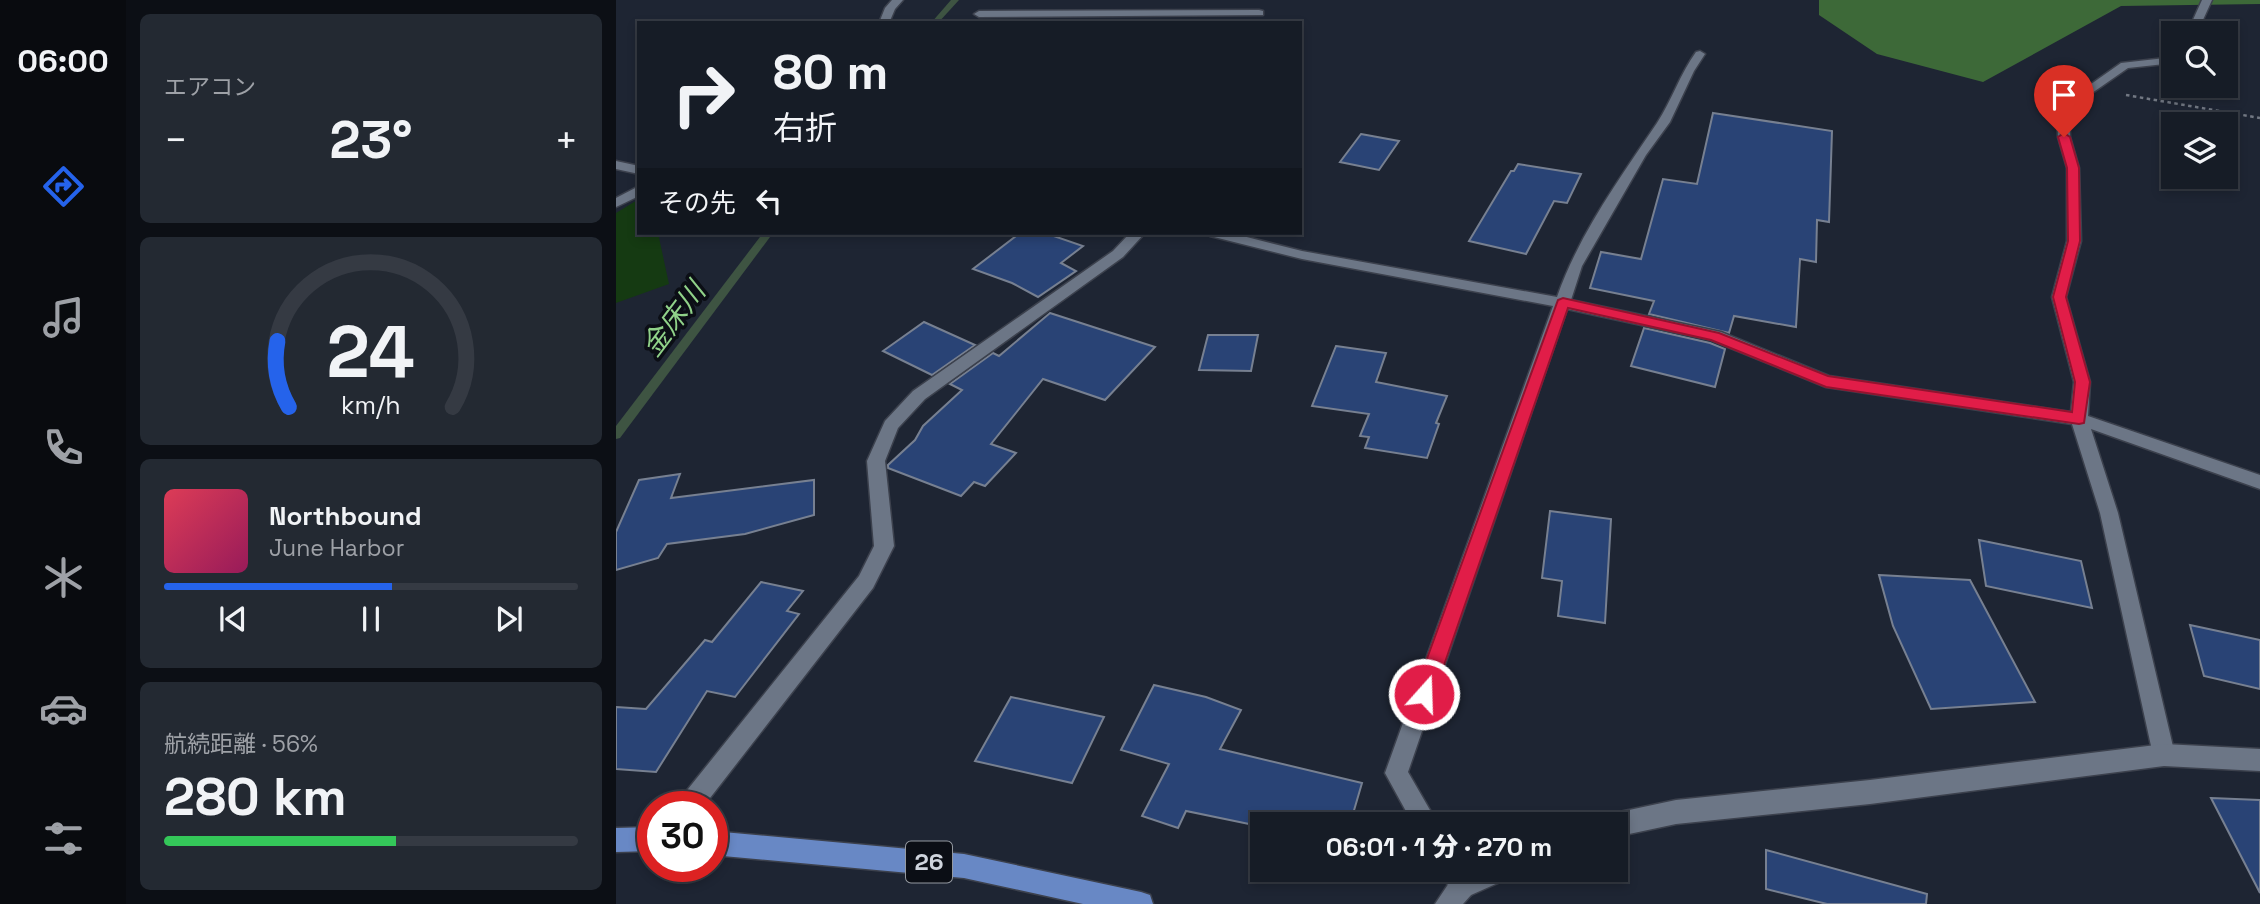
<!DOCTYPE html>
<html lang="ja">
<head>
<meta charset="utf-8">
<style>
  :root { --surface:#161c26; --page:#232932; --text:#f1f3f6; --muted:#9ea1a7; --line:#353a43; --accent:#2563eb }
  body { margin:0; font-family:"Space Grotesk","Noto Sans JP",sans-serif; background:var(--page); color:var(--text); height:100vh; display:flex; flex-direction:column; font-size:26px; white-space:nowrap }
  * { box-sizing:border-box; margin:0 }
  p { font-size:23px; color:var(--muted) }
  .icon { flex:none; width:38px; height:38px; fill:none; stroke:currentColor; stroke-width:2; stroke-linecap:round; stroke-linejoin:round }
  .map { position:relative; flex:1; overflow:hidden }
  .details { display:flex; flex-direction:column; gap:14px; padding:14px; background:#0c0f15; width:490px }
  .details>* { flex:none }
  .top-card { position:absolute; left:21px; top:21px; width:665px; height:214px; border-radius:0px; box-shadow:0 4px 10px #0003,0 0 0 2px var(--line); background:#161c26; color:var(--text); overflow:hidden }
  .controls { position:absolute; left:1545px; top:21px; display:grid; gap:14px }
  .controls a { display:grid; place-items:center; width:77px; height:77px; border-radius:0px; background:var(--surface); box-shadow:0 4px 10px #0003,0 0 0 2px var(--line); font-size:35px }
  .speed { position:absolute; left:21px; top:791px; display:flex; gap:14px; font-size:35px; font-weight:700; text-align:center }
  .speed>* { display:grid; place-content:center; width:91px; height:91px; border-radius:50%; background:var(--surface); box-shadow:0 4px 10px #0003,0 0 0 2px var(--line); line-height:1 }
  .speed .limit { border:10px solid #d22; background:#fff; color:#111 }
  .pin { position:absolute; display:grid; place-items:center; width:60px; height:60px; color:#fff; margin:-72px -30px; border-radius:50% 50% 50% 0; rotate:-45deg; box-shadow:0 0 7px #0007 }
  .pin .icon { rotate:45deg }
  .me { position:absolute; width:77px; margin:-38px; rotate:20deg; stroke-linejoin:round; filter:drop-shadow(0 0 5px #0008) }
  .turn { display:flex; align-items:center; gap:24px; height:147px; padding:0 21px; font-size:32px }
  .turn .icon { width:91px; height:91px; stroke-width:2.5 }
  .turn b { display:block; font-size:49px; line-height:60px }
  .then { display:flex; align-items:center; height:66px; padding:0 21px; background:#0003; gap:14px; font-size:26px }
  .big { font-size:52px; font-weight:800; line-height:1.1 }
  .details .widget { flex:1; display:flex; flex-direction:column; justify-content:center; gap:10px; min-width:0; padding:0 24px; border-radius:10px; background:var(--page) }
  .details .dial { align-items:center; gap:0 }
  .dial svg { height:182px; overflow:visible; fill:none; stroke:var(--line); stroke-width:7; stroke-linecap:round; text-anchor:middle }
  .dial text { fill:var(--text); stroke:none }
  .song { display:flex; align-items:center; gap:21px }
  .cover { width:84px; height:84px; border-radius:10px; background:linear-gradient(135deg,hsl(350 70% 55%),hsl(330 70% 35%)) }
  .played { height:7px; border-radius:4px; background:linear-gradient(90deg,var(--accent) 55%,var(--line) 55%) }
  .keys { display:flex; justify-content:space-around; direction:ltr }
  .heat { display:flex; justify-content:space-between; align-items:center; font-size:38px; direction:ltr }
  .charge { height:10px; border-radius:5px; background:linear-gradient(90deg,#34c759 56%,var(--line) 0) }
  .trip { position:absolute; left:634px; top:812px; width:378px; height:70px; border-radius:0px; background:var(--surface); box-shadow:0 4px 10px #0003,0 0 0 2px var(--line); font-weight:800; line-height:70px; text-align:center }
  main { display:flex; flex:1; min-height:0 }
  .menu { display:flex; flex-direction:column; width:126px; justify-content:space-around; align-items:center; background:#090b0f; color:var(--muted) }
  .menu .icon { width:49px; height:49px }
  .menu .active { color:var(--accent) }
  .menu b { font-size:32px; color:var(--text) }
  .map>svg:first-child { display:block }
  .green { fill:#153a12 }
  .forest { fill:#3d6938 }
  .lines { fill:none; stroke-linecap:round; stroke-linejoin:round }
  .stream { fill:#3e5442; fill-rule:evenodd }
  .building { fill:#294375; stroke:#778091; stroke-width:2 }
  .street-casing { stroke:#3c414d; stroke-width:3 }
  .secondary-casing { stroke:#3c414d; stroke-width:3 }
  .primary-casing { stroke:#3c414d; stroke-width:3 }
  .path { stroke:#727883; stroke-width:2.5; stroke-dasharray:3.5 3.5; stroke-linecap:butt }
  .street { fill:#6c7686; fill-rule:evenodd }
  .secondary { fill:#6c7686; fill-rule:evenodd }
  .primary { fill:#6888c5; fill-rule:evenodd }
  .route { fill:#e11d48; stroke:#92132f; stroke-width:2 }
  .labels { text-anchor:middle; stroke-width:7; stroke-linejoin:round; paint-order:stroke }
  .shield { fill:#0b0e15; stroke:#9499a1; stroke-width:2 }
  .shield-label { font-size:24px; font-weight:bold; fill:#cfd4dd }
  .water-label { font-size:28px; font-style:italic; fill:#90d289; stroke:#0b0e15 }
</style>
</head>
<body>
<main>
<nav class="menu">
<b>06:00</b>
<svg class="icon active" aria-label="directions" viewBox="0 0 24 24"><path d="M12 3l9 9-9 9-9-9zM9 14v-3h6M13 9l2 2-2 2"/></svg>
<svg class="icon" aria-label="music" viewBox="0 0 24 24"><path d="M9 18V5l10-2v13"/><circle cx="6" cy="18" r="3"/><circle cx="16" cy="16" r="3"/></svg>
<svg class="icon" aria-label="phone" viewBox="0 0 24 24"><path d="M5 4h4l2 5-3 2q2 4 5 5l2-3 5 2v4C11 20 4 13 5 4z"/></svg>
<svg class="icon" aria-label="climate" viewBox="0 0 24 24"><path d="M12 3v18M4 7l16 10M4 17L20 7"/></svg>
<svg class="icon" aria-label="car" viewBox="0 0 24 24"><path d="M5 17H2v-5l4-1 3-4h7l3 4 3 1v5h-3M9 17h6M6 11h13"/><circle cx="7" cy="17" r="2"/><circle cx="17" cy="17" r="2"/></svg>
<svg class="icon" aria-label="filters" viewBox="0 0 24 24"><path d="M4 7h16M4 17h16"/><circle cx="9" cy="7" r="2"/><circle cx="15" cy="17" r="2"/></svg>
</nav>
<section class="details">
<div class="widget"><p>エアコン</p>
<div class="heat"><a>−</a><b class="big">23°</b><a>+</a></div>
</div>
<div class="widget dial"><svg viewBox="0 0 100 80">
<path d="M14 69A42 42 0 1 1 86 69"/>
<path d="M14 69A42 42 0 0 1 9 40" stroke="#2563eb"/>
<text x="50" y="56" font-size="32" font-weight="700">24</text>
<text x="50" y="72" font-size="11">km/h</text>
</svg></div>
<div class="widget">
<div class="song"><i class="cover"></i><div><b>Northbound</b><p>June Harbor</p></div></div>
<div class="played"></div>
<div class="keys"><svg class="icon" aria-label="previous" viewBox="0 0 24 24"><path d="M18 5L8 12l10 7zM5 5v14"/></svg><svg class="icon" aria-label="pause" viewBox="0 0 24 24"><path d="M8 5v14M16 5v14"/></svg><svg class="icon" aria-label="next" viewBox="0 0 24 24"><path d="M6 5l10 7-10 7zM19 5v14"/></svg></div>
</div>
<div class="widget"><p>航続距離 · 56%</p><b class="big">280 km</b><div class="charge"></div></div>
</section>
<div class="map">
<svg width="1644" height="904" viewBox="0 0 1644 904">
  <rect width="100%" height="100%" fill="#1e2533"/>
  <!-- green -->
  <polygon class="green" points="23,199 23,233 42,233 53,284 0,303 0,213"/>
  <!-- forest -->
  <polygon class="forest" points="1203,0 1644,0 1644,4 1505,6 1367,82 1261,54 1203,15"/>
  <g class="lines">
    <!-- stream -->
    <g class="stream">
      <polygon points="335,0 343,0 322,23 315,23"/>
      <polygon points="147,233 157,233 4,438 0,439 0,426"/>
    </g>
  </g>
  <!-- building -->
  <g class="building">
    <polygon points="1097,113 1216,131 1213,222 1201,220 1200,262 1184,259 1180,327 1118,316 1113,333 1033,314 1038,301 974,288 985,252 1025,259 1047,179 1081,184"/>
    <polygon points="745,134 783,141 763,170 724,162"/>
    <polygon points="902,164 965,174 951,203 938,201 910,254 853,241 895,171 898,171"/>
    <polygon points="404,233 429,233 467,246 445,263 460,271 422,297 396,283 357,269"/>
    <polygon points="434,313 539,347 489,400 427,379 375,444 400,453 369,486 358,482 345,496 272,468 272,465 299,440 307,426 346,390 334,384 377,353 383,356"/>
    <polygon points="308,322 359,345 316,375 267,351"/>
    <polygon points="1028,328 1094,343 1109,349 1099,387 1015,366"/>
    <polygon points="592,335 642,335 635,371 583,370"/>
    <polygon points="720,346 770,353 760,382 831,396 820,423 823,424 811,458 749,448 753,437 744,436 753,414 696,406"/>
    <polygon points="64,474 55,498 198,480 198,515 129,534 51,544 42,558 0,570 0,532 23,480"/>
    <polygon points="934,511 995,519 989,623 942,616 946,581 926,578"/>
    <polygon points="1363,540 1465,561 1476,608 1370,586"/>
    <polygon points="1263,575 1354,580 1419,702 1315,709 1277,626"/>
    <polygon points="145,582 187,591 171,611 183,614 119,697 91,691 40,772 0,769 0,707 30,709 89,640 96,642"/>
    <polygon points="1574,625 1644,640 1644,689 1588,676"/>
    <polygon points="538,685 590,697 625,710 604,749 746,783 734,824 633,824 570,811 562,828 526,816 553,764 505,750"/>
    <polygon points="395,697 488,717 456,783 359,761"/>
    <polygon points="1595,798 1644,800 1644,893"/>
    <polygon points="1150,850 1311,894 1310,904 1211,904 1150,889"/>
  </g>
  <g class="lines">
    <!-- street casing -->
    <g class="street-casing">
      <g id="street">
        <polygon points="276,0 287,0 279,9 273,23 263,23 269,8"/>
        <polygon points="1586,0 1596,0 1581,33 1571,33"/>
        <polygon points="643,10 647,11 647,15 363,17 358,14 363,11"/>
        <path d="M1084 51 1089 54 1078 71 1054 122 1030 155 966 266 955 300 1105 332 1213 376 1455 412 1458 382 1436 297 1451 241V168L1442 137 1441 108 1505 63 1558 57V63L1512 68 1453 109 1454 137 1463 168 1465 241 1450 297 1474 382 1472 416 1644 475V489L1475 429 1502 513 1559 755 1556 763 1548 766 1540 763 1537 755 1484 513 1456 424 1210 387 1095 340 951 309 792 772 822 824H797L769 773 937 306 686 259 594 236 592 233H615L686 251 941 297C963 234 1004 178 1041 123 1056 100 1064 74 1080 52Z"/>
        <polygon points="0,161 23,166 23,174 0,169"/>
        <polygon points="23,186 23,196 0,207 0,198"/>
        <polygon points="514,233 529,233 507,257 309,399 282,428 269,461 278,546 257,588 87,807 60,807 64,799 243,576 258,546 251,461 269,421 297,391 497,251"/>
        <polygon points="824,870 850,870 858,886 855,895 846,898 837,895"/>
      </g>
    </g>
    <!-- secondary casing -->
    <g class="secondary-casing">
      <g id="secondary">
        <polygon points="1548,744 1644,749 1644,771 1548,766 1254,804 1060,824 999,837 999,824 987,824 991,817 999,813 1060,800 1254,780"/>
        <polygon points="854,870 894,870 891,879 855,895 847,904 819,904 837,877"/>
      </g>
    </g>
    <!-- primary casing -->
    <g class="primary-casing">
      <g id="primary">
        <polygon points="37,827 37,851 0,852 0,828"/>
        <polygon points="96,831 348,854 525,892 534,895 537,904 467,904 348,878 96,855"/>
      </g>
    </g>
    <!-- path -->
    <polyline class="path" points="1510,95 1644,118"/>
    <!-- street -->
    <use href="#street" class="street"/>
    <!-- secondary -->
    <use href="#secondary" class="secondary"/>
    <!-- primary -->
    <use href="#primary" class="primary"/>
  </g>
  <!-- route -->
  <polygon class="route" points="1448,133 1454,137 1463,168 1464,241 1450,297 1474,382 1468,423 1463,424 1210,387 1095,340 952,308 818,694 815,701 808,703 801,701 798,694 942,300 947,298 1103,333 1212,376 1456,412 1459,382 1437,297 1452,241 1451,168 1442,137"/>
  <g class="labels">
    <!-- shield labels -->
    <rect class="shield" x="290" y="841.5" width="46" height="41" rx="5"/>
    <g class="shield-label">
      <text x="313" y="870">26</text>
    </g>
    <!-- water labels -->
    <g class="water-label">
      <text transform="translate(57 319) rotate(-53)" y="10">金床川</text>
    </g>
  </g>
</svg>
<div class="controls">
<a><svg class="icon" aria-label="search" viewBox="0 0 24 24"><circle cx="10" cy="10" r="6"/><path d="M15 15l6 6"/></svg></a>
<a><svg class="icon" aria-label="layers" viewBox="0 0 24 24"><path d="M12 4l9 5-9 5-9-5zM3 14l9 5 9-5"/></svg></a>
</div>
<div class="speed"><div class="limit">30</div></div>
<div class="pin" style="left:1448px;top:137px;background:#d93025"><svg class="icon" aria-label="arrive" viewBox="0 0 24 24"><path d="M6 21V4h12l-3 4 3 4H6"/></svg></div>
<svg class="me" style="left:808px;top:694px" viewBox="-20 -20 40 40"><circle r="17" fill="#e11d48" stroke="#fff" stroke-width="3"/><path d="M0-11L8 9 0 5-8 9z" fill="#fff"/></svg>
<div class="trip">06:01 · 1 分 · 270 m</div>
<div class="top-card">
<div class="turn"><svg class="icon" aria-label="right" viewBox="0 0 24 24"><path d="M7 20v-9h11M14 6l5 5-5 5"/></svg><div><b>80 m</b>右折</div></div>
<div class="then">その先<svg class="icon" aria-label="left" viewBox="0 0 24 24"><path d="M17 20v-9H6M10 6l-5 5 5 5"/></svg></div>
</div>
</div>
</main>
</body>
</html>
